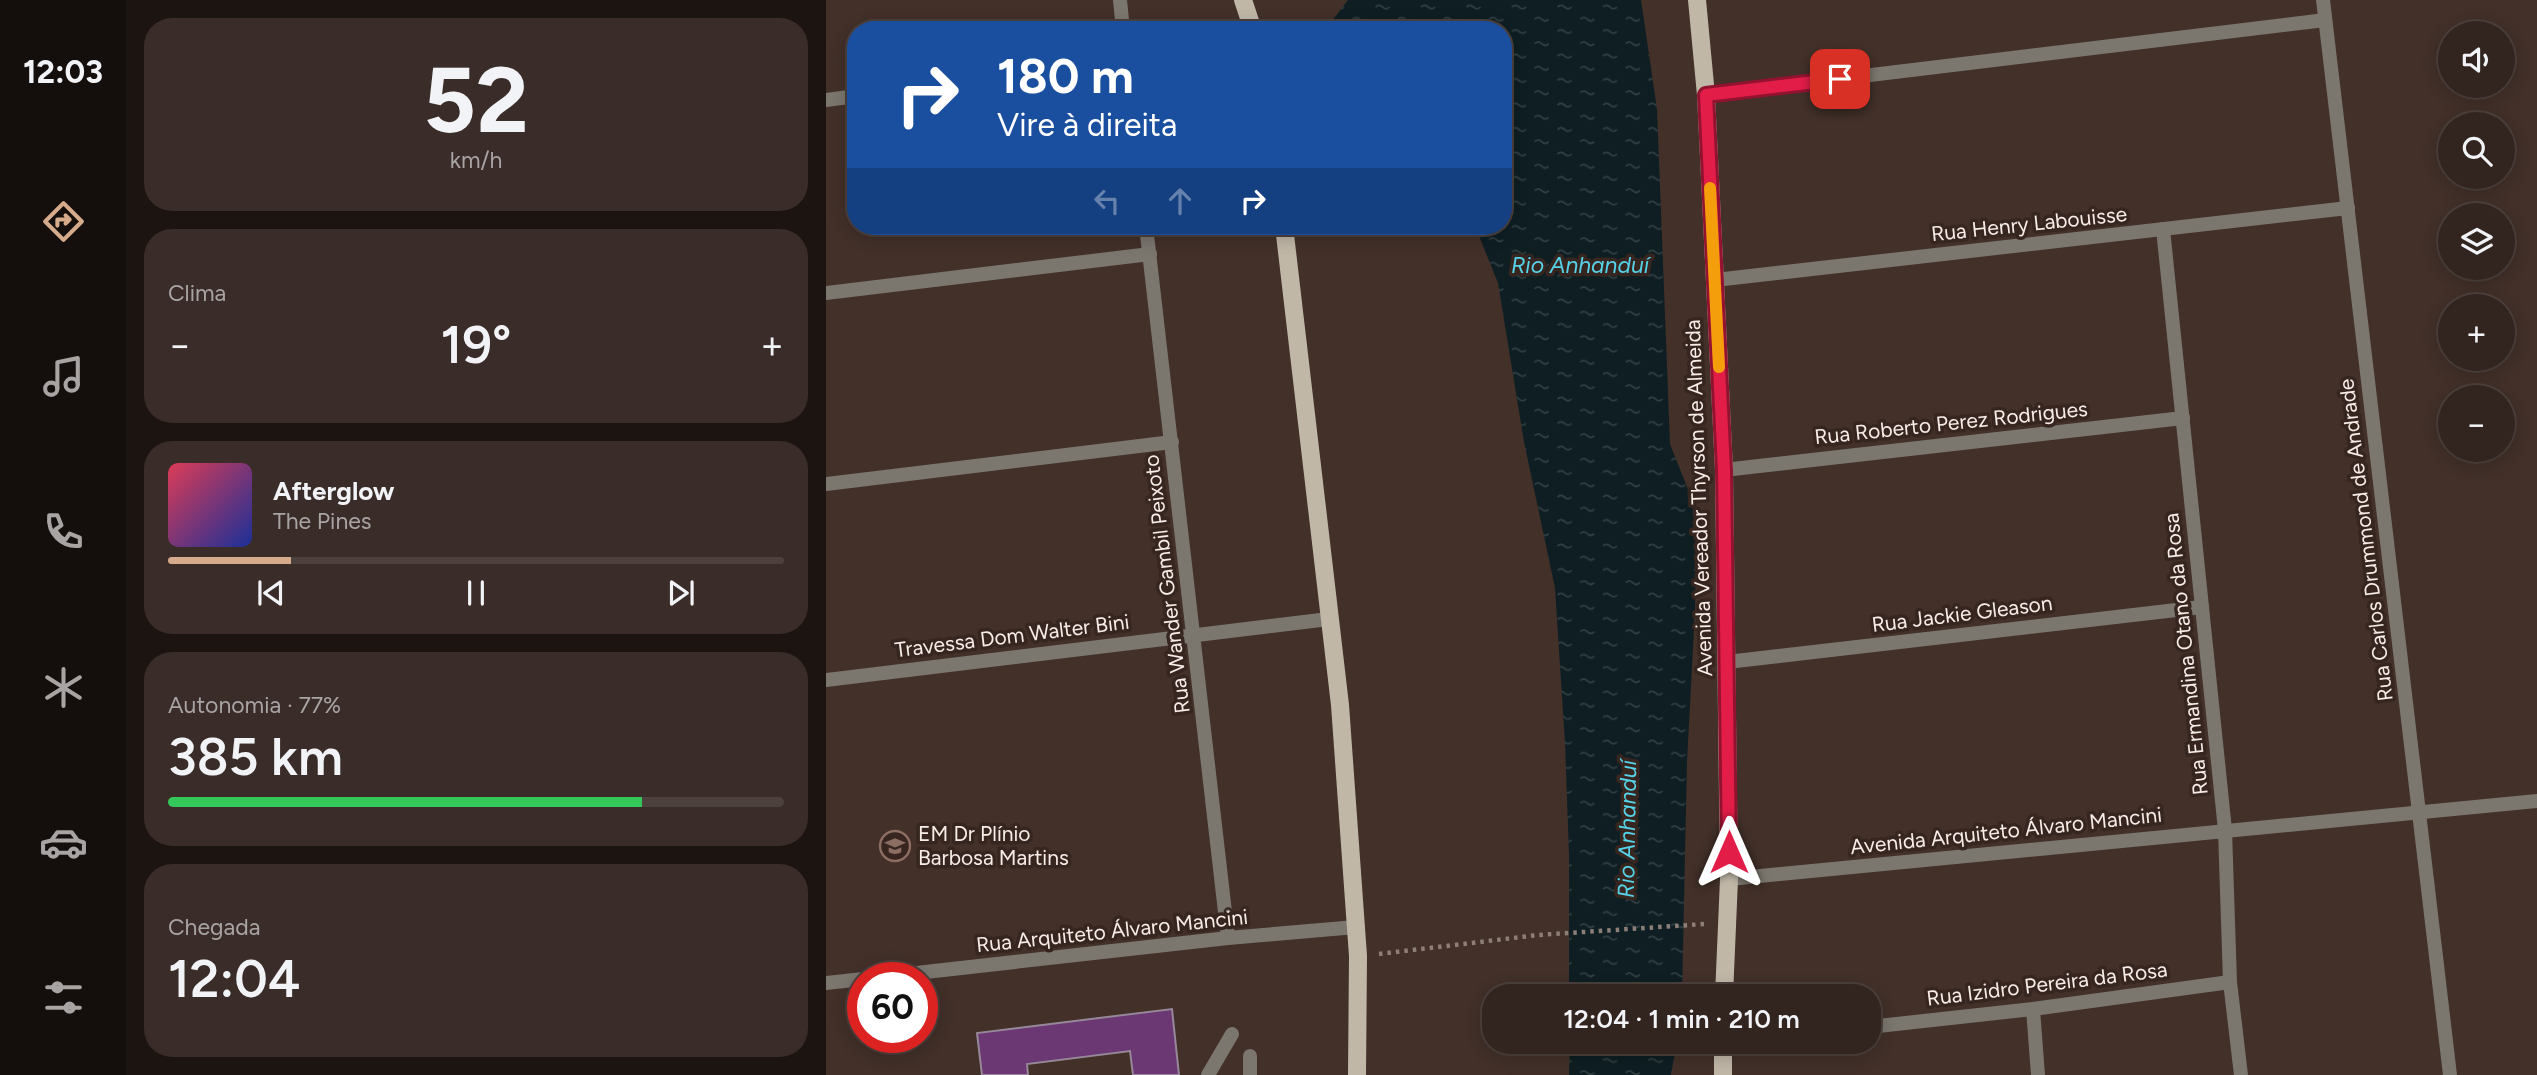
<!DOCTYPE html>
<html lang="pt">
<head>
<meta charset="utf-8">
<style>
  :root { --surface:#32241f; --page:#3a2c28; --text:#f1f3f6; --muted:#a8a4a4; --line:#4d413d; --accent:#d6ab8b }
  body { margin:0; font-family:Figtree,sans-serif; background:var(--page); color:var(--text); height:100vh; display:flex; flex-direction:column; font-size:26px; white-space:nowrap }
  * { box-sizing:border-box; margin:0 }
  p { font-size:23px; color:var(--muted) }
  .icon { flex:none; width:38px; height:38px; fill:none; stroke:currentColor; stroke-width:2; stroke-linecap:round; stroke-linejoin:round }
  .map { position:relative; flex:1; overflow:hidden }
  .details { display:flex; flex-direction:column; gap:18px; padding:18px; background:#1c1411; width:700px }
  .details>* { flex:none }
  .hud { position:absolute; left:21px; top:21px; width:665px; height:214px; border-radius:28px; box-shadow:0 4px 18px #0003,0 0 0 2px var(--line); background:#1a4fa0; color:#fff; overflow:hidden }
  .tools { position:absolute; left:1612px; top:21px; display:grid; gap:14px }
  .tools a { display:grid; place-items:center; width:77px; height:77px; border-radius:50%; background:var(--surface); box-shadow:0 4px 18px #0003,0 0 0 2px var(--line); font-size:35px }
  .speed { position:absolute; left:21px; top:962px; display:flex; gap:14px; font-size:35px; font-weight:700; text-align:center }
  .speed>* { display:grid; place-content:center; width:91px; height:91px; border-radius:50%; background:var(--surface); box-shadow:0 4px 18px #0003,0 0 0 2px var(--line); line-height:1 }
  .speed .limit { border:10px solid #d22; background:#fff; color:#111 }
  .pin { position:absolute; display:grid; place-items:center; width:60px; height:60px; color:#fff; margin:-30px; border-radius:14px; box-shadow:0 4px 10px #0006 }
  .me { position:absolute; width:77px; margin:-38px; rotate:0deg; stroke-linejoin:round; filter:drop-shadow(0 0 5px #0008) }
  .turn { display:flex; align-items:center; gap:24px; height:147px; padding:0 35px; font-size:32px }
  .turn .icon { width:91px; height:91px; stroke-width:2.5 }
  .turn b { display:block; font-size:49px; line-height:60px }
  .lanes { display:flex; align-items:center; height:66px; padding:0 35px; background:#0003; justify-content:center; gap:35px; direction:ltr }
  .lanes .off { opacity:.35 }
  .big { font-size:52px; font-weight:600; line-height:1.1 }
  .details .widget { flex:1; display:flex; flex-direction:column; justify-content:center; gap:10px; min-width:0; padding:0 24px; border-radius:28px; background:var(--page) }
  .details .dial { align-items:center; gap:0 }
  .dial b { font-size:91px; line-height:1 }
  .song { display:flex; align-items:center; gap:21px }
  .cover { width:84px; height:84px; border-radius:10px; background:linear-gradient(135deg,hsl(350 70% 55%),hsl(230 70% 35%)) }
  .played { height:7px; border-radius:4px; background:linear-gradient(90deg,var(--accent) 20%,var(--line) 20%) }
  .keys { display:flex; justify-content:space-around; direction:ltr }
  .heat { display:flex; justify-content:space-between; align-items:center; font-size:38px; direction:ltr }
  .charge { height:10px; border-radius:5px; background:linear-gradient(90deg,#34c759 77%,var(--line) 0) }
  .trip { position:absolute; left:656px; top:984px; width:399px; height:70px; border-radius:28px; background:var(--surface); box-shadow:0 4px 18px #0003,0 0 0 2px var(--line); font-weight:600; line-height:70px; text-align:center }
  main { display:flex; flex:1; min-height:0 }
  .tab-bar { display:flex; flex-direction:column; width:126px; justify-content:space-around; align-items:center; background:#140e0c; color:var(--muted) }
  .tab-bar .icon { width:49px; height:49px }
  .tab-bar .selected { color:var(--accent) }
  .tab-bar b { font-size:32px; color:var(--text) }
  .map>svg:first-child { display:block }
  .water { fill:url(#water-ripples) }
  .building { fill:#6c3874; stroke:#968898; stroke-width:2 }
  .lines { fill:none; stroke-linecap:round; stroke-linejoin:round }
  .path { stroke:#8d7e78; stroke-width:4.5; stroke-dasharray:3.5 5; stroke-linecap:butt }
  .service { stroke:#7b776f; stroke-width:14 }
  .minor { stroke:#7b776f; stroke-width:14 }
  .primary { stroke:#c0b7a7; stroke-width:18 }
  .route-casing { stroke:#92132f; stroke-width:18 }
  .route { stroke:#e11d48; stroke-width:12 }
  .slow { stroke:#f59e0b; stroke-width:12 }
  .labels { text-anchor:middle; stroke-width:7; stroke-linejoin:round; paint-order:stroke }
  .street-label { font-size:21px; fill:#f7ece7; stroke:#372620 }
  .poi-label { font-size:21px; fill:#f7ece7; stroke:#372620; text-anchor:start }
  .water-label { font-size:23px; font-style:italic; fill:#55d3e9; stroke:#372620 }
</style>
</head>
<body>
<main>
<nav class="tab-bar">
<b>12:03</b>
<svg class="icon selected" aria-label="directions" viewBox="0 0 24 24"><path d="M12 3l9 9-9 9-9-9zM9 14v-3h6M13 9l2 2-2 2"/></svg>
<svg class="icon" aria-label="music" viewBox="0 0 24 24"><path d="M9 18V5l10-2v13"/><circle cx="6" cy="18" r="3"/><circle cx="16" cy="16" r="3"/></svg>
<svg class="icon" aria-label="phone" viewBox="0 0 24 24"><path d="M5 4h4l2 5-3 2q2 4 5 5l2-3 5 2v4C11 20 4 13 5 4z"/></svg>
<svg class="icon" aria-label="climate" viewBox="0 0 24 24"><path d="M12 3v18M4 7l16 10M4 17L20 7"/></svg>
<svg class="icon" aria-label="car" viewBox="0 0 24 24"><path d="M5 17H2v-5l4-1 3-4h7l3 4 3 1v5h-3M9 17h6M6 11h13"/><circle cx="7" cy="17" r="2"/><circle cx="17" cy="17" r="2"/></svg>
<svg class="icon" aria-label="filters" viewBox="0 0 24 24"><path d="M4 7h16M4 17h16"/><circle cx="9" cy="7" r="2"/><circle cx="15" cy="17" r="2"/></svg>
</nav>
<section class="details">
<div class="widget dial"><b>52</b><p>km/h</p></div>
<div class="widget"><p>Clima</p>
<div class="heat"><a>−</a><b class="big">19°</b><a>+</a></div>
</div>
<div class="widget">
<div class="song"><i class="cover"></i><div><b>Afterglow</b><p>The Pines</p></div></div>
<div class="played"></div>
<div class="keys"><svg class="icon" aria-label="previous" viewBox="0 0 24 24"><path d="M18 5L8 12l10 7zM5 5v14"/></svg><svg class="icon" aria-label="pause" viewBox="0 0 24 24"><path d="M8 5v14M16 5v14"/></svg><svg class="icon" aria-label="next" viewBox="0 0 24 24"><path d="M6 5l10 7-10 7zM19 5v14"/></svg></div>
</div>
<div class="widget"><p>Autonomia · 77%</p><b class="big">385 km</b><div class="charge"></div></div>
<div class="widget"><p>Chegada</p><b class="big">12:04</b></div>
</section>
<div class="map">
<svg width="1711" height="1075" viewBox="0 0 1711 1075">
  <defs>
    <pattern id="water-ripples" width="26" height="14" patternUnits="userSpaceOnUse" patternTransform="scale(1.75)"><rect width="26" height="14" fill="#0e1e22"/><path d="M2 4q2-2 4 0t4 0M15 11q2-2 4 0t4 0" fill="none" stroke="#323f42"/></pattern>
  </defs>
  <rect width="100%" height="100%" fill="#423029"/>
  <!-- water -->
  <g class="water">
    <polygon points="522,0 815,0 831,109 844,444 871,512 869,611 861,761 856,996 743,996 743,855 739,743 729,588 698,442 672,283 649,226 677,226 677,30 499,30"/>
    <polygon points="744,1041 851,1041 845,1075 743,1075"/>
  </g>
  <!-- building -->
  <polygon class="building" points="346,1009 353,1075 307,1075 304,1051 201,1064 202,1075 156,1075 151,1033"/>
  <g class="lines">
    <!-- path -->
    <polyline class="path" points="553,954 712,935 879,924"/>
    <!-- service -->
    <g class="service">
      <polyline points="424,1056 424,1075"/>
      <polyline points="382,1075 406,1034"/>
    </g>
    <!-- minor -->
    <g class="minor">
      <polyline points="294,0 297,30"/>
      <polyline points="1497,0 1624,1075"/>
      <polyline points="880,95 1499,20"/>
      <polyline points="0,100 30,96"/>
      <polyline points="320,226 402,938"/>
      <polyline points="1337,229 1399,830 1404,982 1415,1075"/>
      <polyline points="889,280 1522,208"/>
      <polyline points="0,293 324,254"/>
      <polyline points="898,470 1357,418"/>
      <polyline points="0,484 346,442"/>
      <polyline points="901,662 1376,607"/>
      <polyline points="0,680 503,619"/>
      <polyline points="903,879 1711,801"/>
      <polyline points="46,978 402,938 530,927"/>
      <polyline points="0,983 37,979"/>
      <polyline points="1207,1009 1212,1075"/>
      <polyline points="1043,1027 1207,1009 1404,982"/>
    </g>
    <!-- primary -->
    <g class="primary">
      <polyline points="417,0 427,30"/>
      <polyline points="871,0 880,95 898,470 903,879 898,996"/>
      <polyline points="458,226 514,705 532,956 531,1075"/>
      <polyline points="897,1041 897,1075"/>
    </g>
  </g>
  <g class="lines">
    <!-- route casing -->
    <g class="route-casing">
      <polyline id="route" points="903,852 898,470 880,95 1014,79"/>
    </g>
    <!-- route -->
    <use href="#route" class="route"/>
    <!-- slow -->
    <polyline class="slow" points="884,188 893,367"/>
  </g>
  <!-- icons -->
  <defs>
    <g id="school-ring" transform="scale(1.575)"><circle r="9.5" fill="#372620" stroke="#8d6e63" stroke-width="1.5"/><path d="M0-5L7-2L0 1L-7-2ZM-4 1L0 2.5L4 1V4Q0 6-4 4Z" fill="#8d6e63"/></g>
  </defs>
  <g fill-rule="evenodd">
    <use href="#school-ring" x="69" y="846"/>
  </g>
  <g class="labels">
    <!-- street labels -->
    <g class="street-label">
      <text transform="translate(1203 224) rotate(-6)" y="7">Rua Henry Labouisse</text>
      <text transform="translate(1125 423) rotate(-6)" y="7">Rua Roberto Perez Rodrigues</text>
      <text transform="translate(873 498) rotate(-92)" y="7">Avenida Vereador Thyrson de Almeida</text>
      <text transform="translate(1540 540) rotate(-97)" y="7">Rua Carlos Drummond de Andrade</text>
      <text transform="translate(341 584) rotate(-97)" y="7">Rua Wander Gambil Peixoto</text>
      <text transform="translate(1136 614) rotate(-7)" y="7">Rua Jackie Gleason</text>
      <text transform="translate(186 636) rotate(-7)" y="7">Travessa Dom Walter Bini</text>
      <text transform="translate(1360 654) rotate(-96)" y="7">Rua Ermandina Otano da Rosa</text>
      <text transform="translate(1180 831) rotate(-6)" y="7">Avenida Arquiteto Álvaro Mancini</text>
      <text transform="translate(286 931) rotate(-6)" y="7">Rua Arquiteto Álvaro Mancini</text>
      <text transform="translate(1221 984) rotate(-7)" y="7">Rua Izidro Pereira da Rosa</text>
    </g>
    <!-- poi labels -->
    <g class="poi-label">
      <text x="92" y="841">EM Dr Plínio<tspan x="92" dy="24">Barbosa Martins</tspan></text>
    </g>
    <!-- water labels -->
    <g class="water-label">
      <text x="754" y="273">Rio Anhanduí</text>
      <text transform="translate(801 829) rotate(-89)" y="8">Rio Anhanduí</text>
    </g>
  </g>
</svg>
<div class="tools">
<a><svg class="icon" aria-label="sound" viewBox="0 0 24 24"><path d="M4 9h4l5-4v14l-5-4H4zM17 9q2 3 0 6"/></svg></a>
<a><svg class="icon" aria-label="search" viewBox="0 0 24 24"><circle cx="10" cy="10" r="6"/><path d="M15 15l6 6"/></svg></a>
<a><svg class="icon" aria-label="layers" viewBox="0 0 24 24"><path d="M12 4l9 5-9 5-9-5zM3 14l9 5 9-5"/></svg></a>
<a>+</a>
<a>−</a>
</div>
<div class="speed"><div class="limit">60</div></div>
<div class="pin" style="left:1014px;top:79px;background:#d93025"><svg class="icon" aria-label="arrive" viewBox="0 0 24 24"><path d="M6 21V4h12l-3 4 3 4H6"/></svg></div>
<svg class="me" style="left:903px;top:852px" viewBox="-20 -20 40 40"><path d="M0-17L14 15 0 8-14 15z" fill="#e11d48" stroke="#fff" stroke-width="4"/></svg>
<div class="trip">12:04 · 1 min · 210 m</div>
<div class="hud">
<div class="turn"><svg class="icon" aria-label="right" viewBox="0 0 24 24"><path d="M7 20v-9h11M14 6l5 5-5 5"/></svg><div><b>180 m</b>Vire à direita</div></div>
<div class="lanes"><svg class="icon off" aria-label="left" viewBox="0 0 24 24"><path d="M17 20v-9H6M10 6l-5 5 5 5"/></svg><svg class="icon off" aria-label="ahead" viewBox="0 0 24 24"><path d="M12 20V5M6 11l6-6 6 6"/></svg><svg class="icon" aria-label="right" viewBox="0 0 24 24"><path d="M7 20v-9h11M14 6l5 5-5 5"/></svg></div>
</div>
</div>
</main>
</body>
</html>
